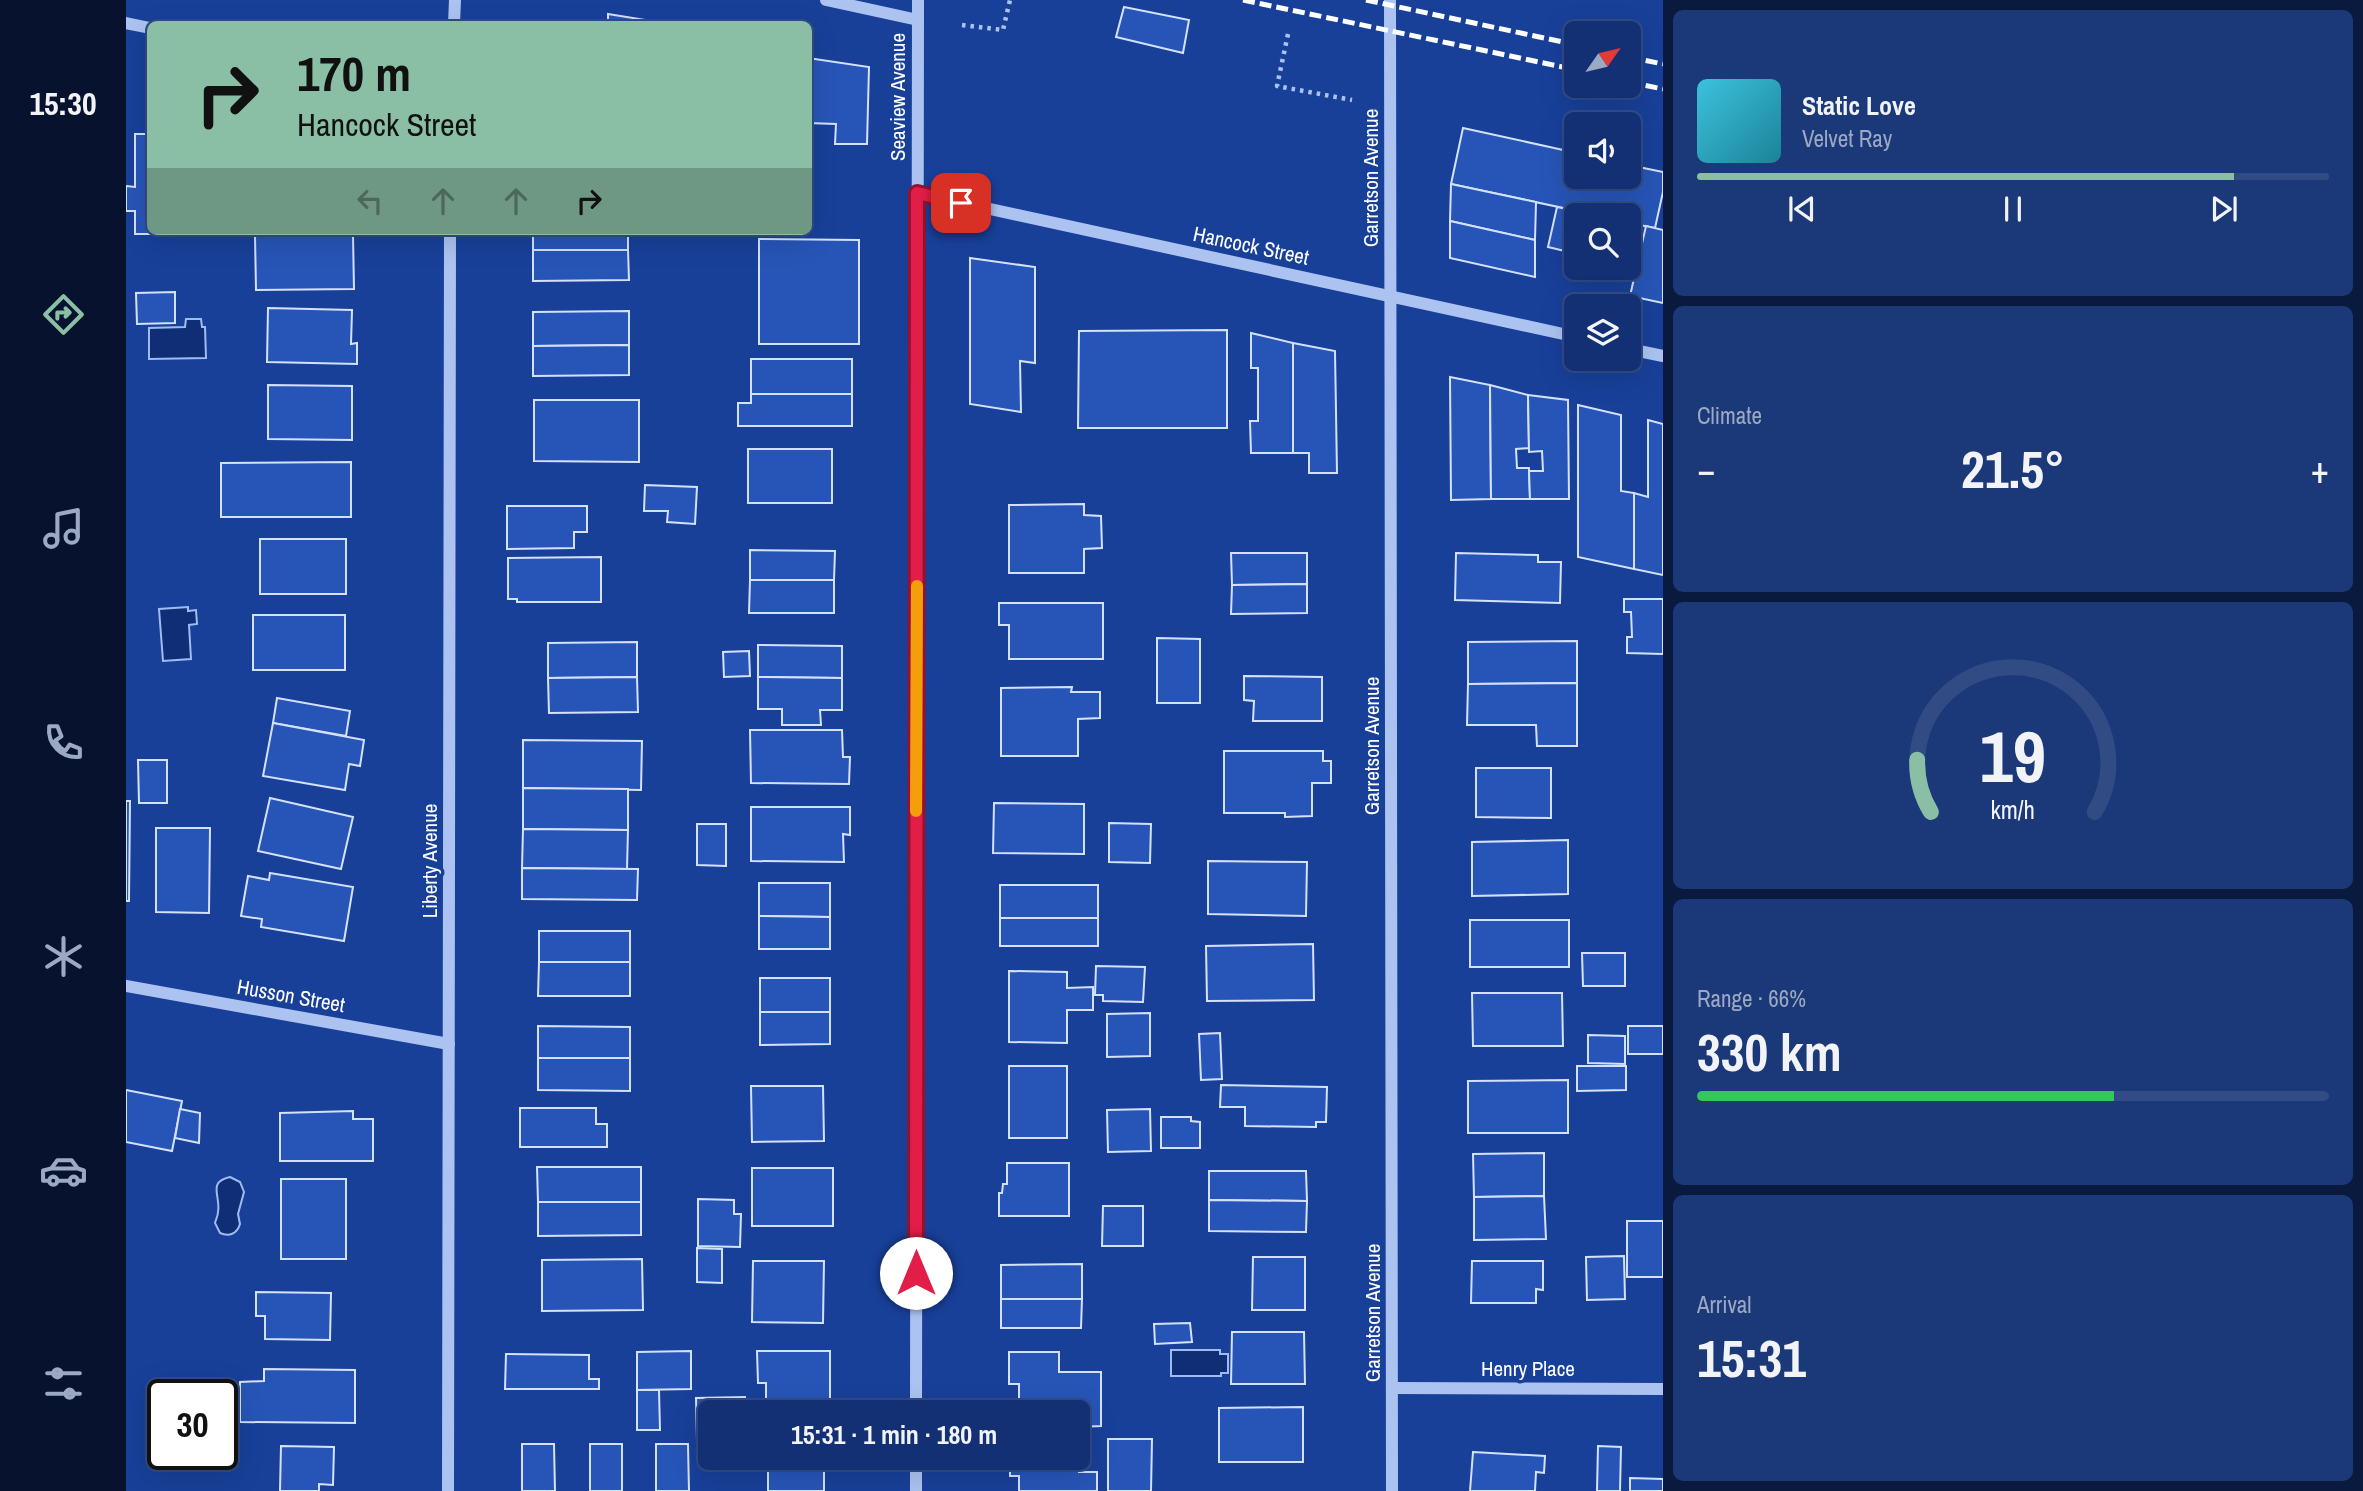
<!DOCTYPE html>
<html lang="en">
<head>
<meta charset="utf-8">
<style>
  :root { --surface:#123073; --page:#1b3878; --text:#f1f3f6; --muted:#9ca9c4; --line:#314b85; --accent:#8abfa5 }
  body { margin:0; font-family:"Archivo Narrow",sans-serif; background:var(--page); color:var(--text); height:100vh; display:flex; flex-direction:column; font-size:26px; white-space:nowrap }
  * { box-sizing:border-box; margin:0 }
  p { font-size:23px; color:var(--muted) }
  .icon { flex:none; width:38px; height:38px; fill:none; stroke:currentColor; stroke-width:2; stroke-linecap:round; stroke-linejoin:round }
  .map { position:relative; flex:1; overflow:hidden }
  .panel { display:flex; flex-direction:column; gap:10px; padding:10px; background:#0a1a3f; width:700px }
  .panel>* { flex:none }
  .banner { position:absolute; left:21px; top:21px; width:665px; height:214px; border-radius:10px; box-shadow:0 7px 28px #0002,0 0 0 2px var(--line); background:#8abfa5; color:#111; overflow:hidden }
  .needle { width:46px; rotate:56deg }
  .buttons { position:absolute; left:1438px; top:21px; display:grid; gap:14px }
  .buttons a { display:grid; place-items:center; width:77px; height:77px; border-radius:10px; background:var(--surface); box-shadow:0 7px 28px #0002,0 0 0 2px var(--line); font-size:35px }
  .speed { position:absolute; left:21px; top:1379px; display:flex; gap:14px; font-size:35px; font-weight:700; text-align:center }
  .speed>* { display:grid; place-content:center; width:91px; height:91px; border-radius:50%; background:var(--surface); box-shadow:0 7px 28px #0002,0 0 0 2px var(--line); line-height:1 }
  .speed .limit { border:4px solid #111; border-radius:10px; background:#fff; color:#111 }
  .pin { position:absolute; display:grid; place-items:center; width:60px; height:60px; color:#fff; margin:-30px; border-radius:14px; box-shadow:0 4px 10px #0006 }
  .me { position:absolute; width:77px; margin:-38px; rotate:0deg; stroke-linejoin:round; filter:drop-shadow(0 0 5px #0008) }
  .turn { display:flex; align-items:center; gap:24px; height:147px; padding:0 35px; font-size:32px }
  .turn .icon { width:91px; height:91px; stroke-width:2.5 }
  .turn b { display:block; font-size:49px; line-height:60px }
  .lanes { display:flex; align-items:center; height:66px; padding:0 35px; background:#0003; justify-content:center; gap:35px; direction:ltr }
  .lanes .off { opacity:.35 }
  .big { font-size:52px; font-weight:700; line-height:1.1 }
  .panel .tile { flex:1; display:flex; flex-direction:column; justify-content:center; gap:10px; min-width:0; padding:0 24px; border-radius:10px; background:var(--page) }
  .panel .dial { align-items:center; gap:0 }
  .dial svg { height:182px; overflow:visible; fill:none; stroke:var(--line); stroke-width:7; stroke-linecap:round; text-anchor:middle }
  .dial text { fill:var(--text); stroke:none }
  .song { display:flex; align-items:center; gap:21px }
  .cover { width:84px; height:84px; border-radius:10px; background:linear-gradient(135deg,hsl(190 70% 55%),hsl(190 70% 35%)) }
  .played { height:7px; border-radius:4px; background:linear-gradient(90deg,var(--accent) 85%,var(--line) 85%) }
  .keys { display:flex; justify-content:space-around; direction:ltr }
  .heat { display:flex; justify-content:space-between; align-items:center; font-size:38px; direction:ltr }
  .charge { height:10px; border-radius:5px; background:linear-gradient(90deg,#34c759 66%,var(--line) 0) }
  .trip { position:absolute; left:572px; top:1400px; width:392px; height:70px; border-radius:10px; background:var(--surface); box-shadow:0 7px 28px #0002,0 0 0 2px var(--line); font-weight:700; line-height:70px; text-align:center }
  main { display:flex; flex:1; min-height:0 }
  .menu { display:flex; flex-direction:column; width:126px; justify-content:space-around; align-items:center; background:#07132e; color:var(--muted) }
  .menu .icon { width:49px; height:49px }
  .menu .on { color:var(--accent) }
  .menu b { font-size:32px; color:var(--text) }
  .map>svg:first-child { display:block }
  .water { fill:#102e76; stroke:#9fbbf4; stroke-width:2 }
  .building { fill:#2755b7; stroke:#d4e1fc; stroke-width:2 }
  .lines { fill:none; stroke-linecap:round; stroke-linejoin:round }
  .path { stroke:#acc3f1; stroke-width:4.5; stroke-dasharray:3.5 5; stroke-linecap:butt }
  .minor { stroke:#acc3f1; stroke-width:12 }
  .rail { stroke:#fff; stroke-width:5; stroke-dasharray:12 5; stroke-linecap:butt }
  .route-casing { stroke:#92132f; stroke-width:18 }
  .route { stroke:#e11d48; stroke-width:12 }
  .slow { stroke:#f59e0b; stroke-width:12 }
  .labels { text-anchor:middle; stroke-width:7; stroke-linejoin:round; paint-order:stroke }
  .street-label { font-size:21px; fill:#fff; stroke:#184099 }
</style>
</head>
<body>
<main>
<nav class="menu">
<b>15:30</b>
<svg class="icon on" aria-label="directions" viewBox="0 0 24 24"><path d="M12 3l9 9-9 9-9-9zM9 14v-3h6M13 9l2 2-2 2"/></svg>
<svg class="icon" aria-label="music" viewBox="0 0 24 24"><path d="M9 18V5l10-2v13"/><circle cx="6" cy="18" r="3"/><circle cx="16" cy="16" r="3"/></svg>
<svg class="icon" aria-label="phone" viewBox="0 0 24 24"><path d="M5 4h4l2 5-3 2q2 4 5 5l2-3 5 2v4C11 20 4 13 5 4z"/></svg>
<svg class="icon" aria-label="climate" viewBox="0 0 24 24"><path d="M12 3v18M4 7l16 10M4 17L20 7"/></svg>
<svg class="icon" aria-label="car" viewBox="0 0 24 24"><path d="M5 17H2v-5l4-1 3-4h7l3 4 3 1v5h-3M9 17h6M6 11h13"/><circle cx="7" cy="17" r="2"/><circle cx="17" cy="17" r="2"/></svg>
<svg class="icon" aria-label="filters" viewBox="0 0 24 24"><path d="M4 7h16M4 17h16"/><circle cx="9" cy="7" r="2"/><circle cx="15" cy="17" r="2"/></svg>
</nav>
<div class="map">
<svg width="1537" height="1491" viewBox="0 0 1537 1491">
  <rect width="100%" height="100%" fill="#184099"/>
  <!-- water -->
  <g class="water">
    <polygon points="60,319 75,319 76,327 79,327 80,358 23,359 23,328 59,327"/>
    <polygon points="62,607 62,611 70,610 71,624 63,625 65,659 37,661 33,609"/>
    <path d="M104 1177 114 1182 118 1192 112 1214 114 1224C111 1234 103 1237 94 1233L89 1223C90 1219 92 1216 92 1212 95 1196 81 1182 104 1177Z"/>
    <polygon points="1045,1350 1094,1350 1094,1354 1102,1354 1102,1373 1095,1373 1095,1376 1045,1376"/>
  </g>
  <!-- building -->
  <g class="building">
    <polygon points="998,7 1063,20 1057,53 990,37"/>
    <polygon points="482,14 526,21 526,24 482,24"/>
    <polygon points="682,58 743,67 741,144 709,144 710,124 682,123"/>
    <polygon points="1337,128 1451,153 1451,177 1503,177 1503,165 1537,172 1537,192 1529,228 1503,223 1503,215 1470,215 1325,184"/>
    <polygon points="9,134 24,134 24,231 62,231 62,234 9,234 9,211 0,211 0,186 9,187"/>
    <polygon points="1325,184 1410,202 1409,240 1324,221"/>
    <polygon points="1431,207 1470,215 1451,215 1451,254 1422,247"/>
    <polygon points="1324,221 1409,240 1409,277 1324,258"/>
    <polygon points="1520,226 1537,230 1537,303 1504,296"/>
    <rect x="407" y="231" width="95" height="19"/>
    <polygon points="227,235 228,289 130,290 129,236"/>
    <polygon points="633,239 733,240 733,344 633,344"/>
    <polygon points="407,250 502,250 503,280 407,281"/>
    <polygon points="844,258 909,267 909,363 894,361 895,412 844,404"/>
    <polygon points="49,292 49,323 11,324 10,293"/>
    <polygon points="142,308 226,310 225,344 231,343 231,364 141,362"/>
    <polygon points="503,311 503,345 407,346 407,312"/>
    <polygon points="1101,330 1101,428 952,428 953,331"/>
    <polygon points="1125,333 1167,343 1167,453 1125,453 1124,421 1132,421 1132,368 1125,368"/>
    <polygon points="1167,343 1209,351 1211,473 1183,473 1183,453 1167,453"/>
    <polygon points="503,345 503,375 407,376 407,346"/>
    <rect x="625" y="359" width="101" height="35"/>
    <polygon points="1324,377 1364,385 1365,499 1325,500"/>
    <polygon points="142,385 226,386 226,440 142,439"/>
    <polygon points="1364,385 1402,395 1403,448 1390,449 1391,468 1403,468 1404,499 1365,499"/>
    <polygon points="625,394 726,394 726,426 612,426 612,403 625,403"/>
    <polygon points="1402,395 1442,400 1443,499 1404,499 1403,471 1417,471 1416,451 1403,452"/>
    <polygon points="408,400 513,400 513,462 408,461"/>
    <polygon points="1452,405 1495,415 1495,491 1508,493 1508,569 1452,557"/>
    <polygon points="1522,420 1537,424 1537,575 1508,569 1508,493 1522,497"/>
    <rect x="622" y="449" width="84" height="54"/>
    <polygon points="225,462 225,517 95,517 95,463"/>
    <polygon points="519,485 571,487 569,524 541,522 542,511 518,511"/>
    <polygon points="958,504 958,515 975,516 976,548 958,549 958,573 883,573 883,505"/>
    <polygon points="381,506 461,506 461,532 448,532 448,548 381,549"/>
    <rect x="134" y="539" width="86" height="55"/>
    <polygon points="624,550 709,551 708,580 624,580"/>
    <polygon points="1105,553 1181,553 1181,584 1106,585"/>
    <polygon points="1330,553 1412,555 1412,562 1435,562 1434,603 1329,600"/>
    <polygon points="475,557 475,602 391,602 391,599 382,599 382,558"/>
    <polygon points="624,580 708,580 708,613 623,613"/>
    <polygon points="1181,584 1181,613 1105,614 1106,585"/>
    <polygon points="1498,599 1537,599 1537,654 1501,653 1501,637 1506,637 1505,612 1498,612"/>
    <polygon points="873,603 977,603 977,659 883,659 883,625 873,625"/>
    <rect x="127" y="615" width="92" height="55"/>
    <polygon points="1031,638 1074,639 1074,703 1031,703"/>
    <polygon points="1451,641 1451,683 1342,684 1342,642"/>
    <polygon points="511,642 511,677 422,678 422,643"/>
    <polygon points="632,645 716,646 716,678 632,677"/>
    <polygon points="623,651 624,676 598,677 597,652"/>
    <polygon points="1118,676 1196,677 1196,721 1127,721 1128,701 1118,700"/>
    <polygon points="511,677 512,712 423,713 422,678"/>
    <polygon points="632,677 716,678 716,710 694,710 695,725 656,725 656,709 632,709"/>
    <polygon points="1451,683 1451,746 1411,746 1410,725 1341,725 1342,684"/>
    <polygon points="946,687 945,692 974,692 974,718 952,719 952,756 875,756 875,688"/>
    <polygon points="151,698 224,711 220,736 147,723"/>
    <polygon points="147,723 238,740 234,766 223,764 219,790 137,776"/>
    <polygon points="624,730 716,730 717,757 724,757 723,784 625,783"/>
    <polygon points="397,740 516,741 515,790 397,788"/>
    <polygon points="1098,751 1197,751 1197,761 1205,761 1205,783 1186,783 1186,816 1159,817 1159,813 1098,813"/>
    <polygon points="12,760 41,760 41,803 13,803"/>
    <polygon points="1350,768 1425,768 1425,818 1350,817"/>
    <polygon points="397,788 502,789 502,830 397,829"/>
    <polygon points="144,798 227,817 215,869 132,851"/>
    <polygon points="0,801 4,801 3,901 0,901"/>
    <polygon points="868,803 958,804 958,854 867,853"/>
    <polygon points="625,807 724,807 724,835 717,834 718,862 625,861"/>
    <polygon points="983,823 1025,824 1024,863 983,862"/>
    <polygon points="571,824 600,824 600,866 571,865"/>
    <polygon points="30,828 84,828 83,913 30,912"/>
    <polygon points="397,829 502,830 501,869 396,868"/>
    <polygon points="1442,840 1442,894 1346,896 1346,842"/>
    <polygon points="1082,861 1181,862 1180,916 1082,914"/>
    <polygon points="396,868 512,869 511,900 396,899"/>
    <polygon points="144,873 227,887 218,941 135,927 136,919 115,916 122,876 143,880"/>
    <polygon points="633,883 704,883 704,917 633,916"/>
    <rect x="874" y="885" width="98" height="33"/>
    <polygon points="633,916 704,917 704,949 633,949"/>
    <rect x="874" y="918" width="98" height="28"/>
    <rect x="1344" y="920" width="99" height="47"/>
    <rect x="413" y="931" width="91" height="31"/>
    <polygon points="1187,944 1188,1000 1081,1001 1080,946"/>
    <polygon points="1456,953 1499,953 1499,986 1457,986"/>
    <polygon points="413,962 504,962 504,996 412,996"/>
    <polygon points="970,966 1019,967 1017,1002 977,1001 977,995 969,995"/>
    <polygon points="883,971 941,972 941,988 967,987 967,1010 941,1010 941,1043 883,1042"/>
    <rect x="634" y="978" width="70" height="34"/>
    <polygon points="1346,993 1436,993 1437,1046 1347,1046"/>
    <polygon points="634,1012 704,1012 704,1044 634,1045"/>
    <polygon points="1024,1013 1024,1056 981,1057 981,1014"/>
    <polygon points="412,1026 504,1027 504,1058 412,1058"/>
    <rect x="1502" y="1026" width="35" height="28"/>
    <polygon points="1094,1033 1096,1079 1075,1080 1073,1034"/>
    <polygon points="1462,1035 1499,1036 1499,1064 1462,1063"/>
    <polygon points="412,1058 504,1058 504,1091 412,1090"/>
    <rect x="883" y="1066" width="58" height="72"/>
    <polygon points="1451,1066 1500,1066 1500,1090 1451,1091"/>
    <polygon points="1442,1080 1442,1133 1342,1133 1342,1081"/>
    <polygon points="1095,1085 1201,1087 1200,1122 1190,1122 1190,1127 1119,1126 1119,1107 1094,1107"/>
    <polygon points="625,1086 697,1086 698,1141 626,1142"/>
    <polygon points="0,1090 56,1101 46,1151 0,1142"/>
    <polygon points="394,1108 470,1108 470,1124 481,1124 481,1147 394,1147"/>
    <polygon points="54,1109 74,1113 73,1143 49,1138"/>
    <polygon points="1024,1109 1025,1151 982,1152 981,1110"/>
    <polygon points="227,1111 227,1119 247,1119 247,1161 154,1161 154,1113"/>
    <polygon points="1035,1117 1065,1117 1065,1121 1074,1122 1074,1148 1035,1148"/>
    <polygon points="1418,1153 1418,1196 1348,1197 1347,1154"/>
    <polygon points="881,1163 943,1163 943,1216 873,1216 873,1193 876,1193 877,1184 881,1184"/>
    <polygon points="411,1167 515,1167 515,1202 412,1202"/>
    <rect x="626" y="1168" width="81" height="58"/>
    <polygon points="1083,1171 1180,1171 1181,1201 1083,1200"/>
    <rect x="155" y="1179" width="65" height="80"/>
    <polygon points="1418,1196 1420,1239 1348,1240 1348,1197"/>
    <polygon points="572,1199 608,1200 608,1214 615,1214 614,1247 572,1246"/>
    <polygon points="1083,1200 1181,1201 1180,1232 1083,1231"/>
    <polygon points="412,1202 515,1202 515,1235 412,1236"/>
    <polygon points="977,1206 1017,1206 1017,1246 976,1246"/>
    <rect x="1501" y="1221" width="36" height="56"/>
    <polygon points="571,1248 596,1249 596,1283 571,1282"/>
    <polygon points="1498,1256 1499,1299 1461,1300 1460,1257"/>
    <polygon points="1127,1257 1179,1257 1179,1310 1126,1310"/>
    <polygon points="516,1259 517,1310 416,1311 416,1260"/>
    <polygon points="627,1261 698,1261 697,1323 626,1322"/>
    <polygon points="1346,1261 1417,1261 1417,1290 1410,1289 1410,1303 1345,1303"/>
    <polygon points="956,1264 956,1299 875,1299 875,1265"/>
    <polygon points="130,1292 205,1293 204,1340 139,1339 139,1316 130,1316"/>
    <polygon points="875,1299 956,1299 955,1328 875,1328"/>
    <polygon points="1064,1323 1066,1342 1029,1344 1028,1324"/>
    <polygon points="1106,1332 1178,1332 1179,1384 1105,1384"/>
    <polygon points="565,1351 565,1389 511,1390 511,1352"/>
    <polygon points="631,1351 704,1351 704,1412 640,1412 640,1383 632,1383"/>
    <polygon points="883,1352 933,1352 933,1372 975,1372 975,1426 952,1427 952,1412 893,1412 893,1384 883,1384"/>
    <polygon points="380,1354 463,1355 463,1379 473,1379 473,1389 379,1389"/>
    <polygon points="138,1369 229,1370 229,1423 114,1422 114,1382 138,1381"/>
    <polygon points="511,1390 533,1390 534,1430 511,1430"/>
    <polygon points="619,1397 620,1412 584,1412 584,1440 571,1440 570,1398"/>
    <polygon points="1177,1407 1177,1462 1093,1462 1093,1408"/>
    <polygon points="982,1439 1026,1439 1025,1491 982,1491"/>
    <polygon points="396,1444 428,1444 429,1491 396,1491"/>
    <rect x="464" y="1444" width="32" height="47"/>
    <polygon points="530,1444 562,1444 563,1491 530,1491"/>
    <polygon points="155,1446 208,1447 207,1485 193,1484 193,1491 154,1491"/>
    <polygon points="1472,1446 1495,1447 1494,1491 1471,1491"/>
    <polygon points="952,1447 954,1447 953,1472 971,1472 971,1491 893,1491 893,1476 884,1476 884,1458 952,1458"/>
    <polygon points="1347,1452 1419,1456 1418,1473 1410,1472 1409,1491 1344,1491"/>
    <rect x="642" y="1458" width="56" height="33"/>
    <polygon points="1504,1478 1537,1479 1537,1491 1504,1491"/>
  </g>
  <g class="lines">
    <!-- path -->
    <g class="path">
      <polyline points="836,25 877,30 884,0"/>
      <polyline points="1162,34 1151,86 1226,100"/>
    </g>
    <!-- minor -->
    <g class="minor">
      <polyline points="700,0 792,20"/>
      <polyline points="1264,0 1266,1491"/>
      <polyline points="0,23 24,28"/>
      <polyline points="328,24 329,0"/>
      <polyline points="791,193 1451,337"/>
      <polyline points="1503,349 1537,356"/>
      <polyline points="0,986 323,1044"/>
      <polyline points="1267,1388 1537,1389"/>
      <polyline points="790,1412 792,0"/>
      <polyline points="322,1491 324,231"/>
      <polyline points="790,1491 790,1458"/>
    </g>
    <!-- rail -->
    <g class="rail">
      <polyline points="1117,0 1451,70"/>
      <polyline points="1240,0 1451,45"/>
      <polyline points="1503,57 1537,64"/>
      <polyline points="1503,82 1537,89"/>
    </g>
  </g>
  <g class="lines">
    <!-- route casing -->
    <g class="route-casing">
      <polyline id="route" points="790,1273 791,193 835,203"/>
    </g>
    <!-- route -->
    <use href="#route" class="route"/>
    <!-- slow -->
    <polyline class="slow" points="790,811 791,586"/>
  </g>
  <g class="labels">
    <!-- street labels -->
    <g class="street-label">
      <text transform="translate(772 97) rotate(-90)" y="7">Seaview Avenue</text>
      <text transform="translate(1245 178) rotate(-90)" y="7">Garretson Avenue</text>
      <text transform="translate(1125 246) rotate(12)" y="7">Hancock Street</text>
      <text transform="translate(1246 746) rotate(-90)" y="7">Garretson Avenue</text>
      <text transform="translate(304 861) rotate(-90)" y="7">Liberty Avenue</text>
      <text transform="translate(165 996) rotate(10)" y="7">Husson Street</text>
      <text transform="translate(1247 1313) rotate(-90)" y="7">Garretson Avenue</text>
      <text x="1402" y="1376">Henry Place</text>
    </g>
  </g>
</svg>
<div class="buttons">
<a><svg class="needle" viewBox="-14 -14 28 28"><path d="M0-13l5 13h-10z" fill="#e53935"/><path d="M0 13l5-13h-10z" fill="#9ca9c4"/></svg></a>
<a><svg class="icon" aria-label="sound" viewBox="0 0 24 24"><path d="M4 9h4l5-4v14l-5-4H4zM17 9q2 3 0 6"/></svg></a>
<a><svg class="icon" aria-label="search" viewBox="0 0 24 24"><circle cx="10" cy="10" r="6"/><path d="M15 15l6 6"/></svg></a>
<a><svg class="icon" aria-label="layers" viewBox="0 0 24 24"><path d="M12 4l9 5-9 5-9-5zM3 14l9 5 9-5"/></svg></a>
</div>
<div class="speed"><div class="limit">30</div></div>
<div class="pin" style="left:835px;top:203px;background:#d93025"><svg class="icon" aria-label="arrive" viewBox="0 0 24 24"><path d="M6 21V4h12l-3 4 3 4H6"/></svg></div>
<svg class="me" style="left:790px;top:1273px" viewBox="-20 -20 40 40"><circle r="19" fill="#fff"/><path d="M0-13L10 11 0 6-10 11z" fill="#e11d48"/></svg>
<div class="trip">15:31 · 1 min · 180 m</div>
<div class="banner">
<div class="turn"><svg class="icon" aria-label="right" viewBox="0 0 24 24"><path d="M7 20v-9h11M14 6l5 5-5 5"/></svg><div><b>170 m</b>Hancock Street</div></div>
<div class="lanes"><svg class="icon off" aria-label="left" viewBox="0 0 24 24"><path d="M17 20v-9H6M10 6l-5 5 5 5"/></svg><svg class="icon off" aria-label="ahead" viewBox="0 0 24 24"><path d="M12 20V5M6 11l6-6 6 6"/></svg><svg class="icon off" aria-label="ahead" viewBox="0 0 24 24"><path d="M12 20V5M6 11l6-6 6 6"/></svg><svg class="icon" aria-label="right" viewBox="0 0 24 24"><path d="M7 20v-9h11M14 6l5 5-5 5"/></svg></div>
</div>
</div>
<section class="panel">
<div class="tile">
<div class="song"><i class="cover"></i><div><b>Static Love</b><p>Velvet Ray</p></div></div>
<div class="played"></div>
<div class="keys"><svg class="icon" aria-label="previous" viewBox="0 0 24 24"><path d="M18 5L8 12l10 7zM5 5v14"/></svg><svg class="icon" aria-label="pause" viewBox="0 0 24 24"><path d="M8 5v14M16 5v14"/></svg><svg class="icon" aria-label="next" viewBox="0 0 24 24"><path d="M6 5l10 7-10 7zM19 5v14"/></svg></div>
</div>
<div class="tile"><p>Climate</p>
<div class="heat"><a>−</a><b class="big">21.5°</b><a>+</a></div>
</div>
<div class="tile dial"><svg viewBox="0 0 100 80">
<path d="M14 69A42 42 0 1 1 86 69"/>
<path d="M14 69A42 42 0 0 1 8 46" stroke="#8abfa5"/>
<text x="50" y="56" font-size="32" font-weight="700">19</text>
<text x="50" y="72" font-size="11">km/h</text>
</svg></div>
<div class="tile"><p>Range · 66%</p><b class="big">330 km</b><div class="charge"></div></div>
<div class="tile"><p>Arrival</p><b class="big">15:31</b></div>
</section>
</main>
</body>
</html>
